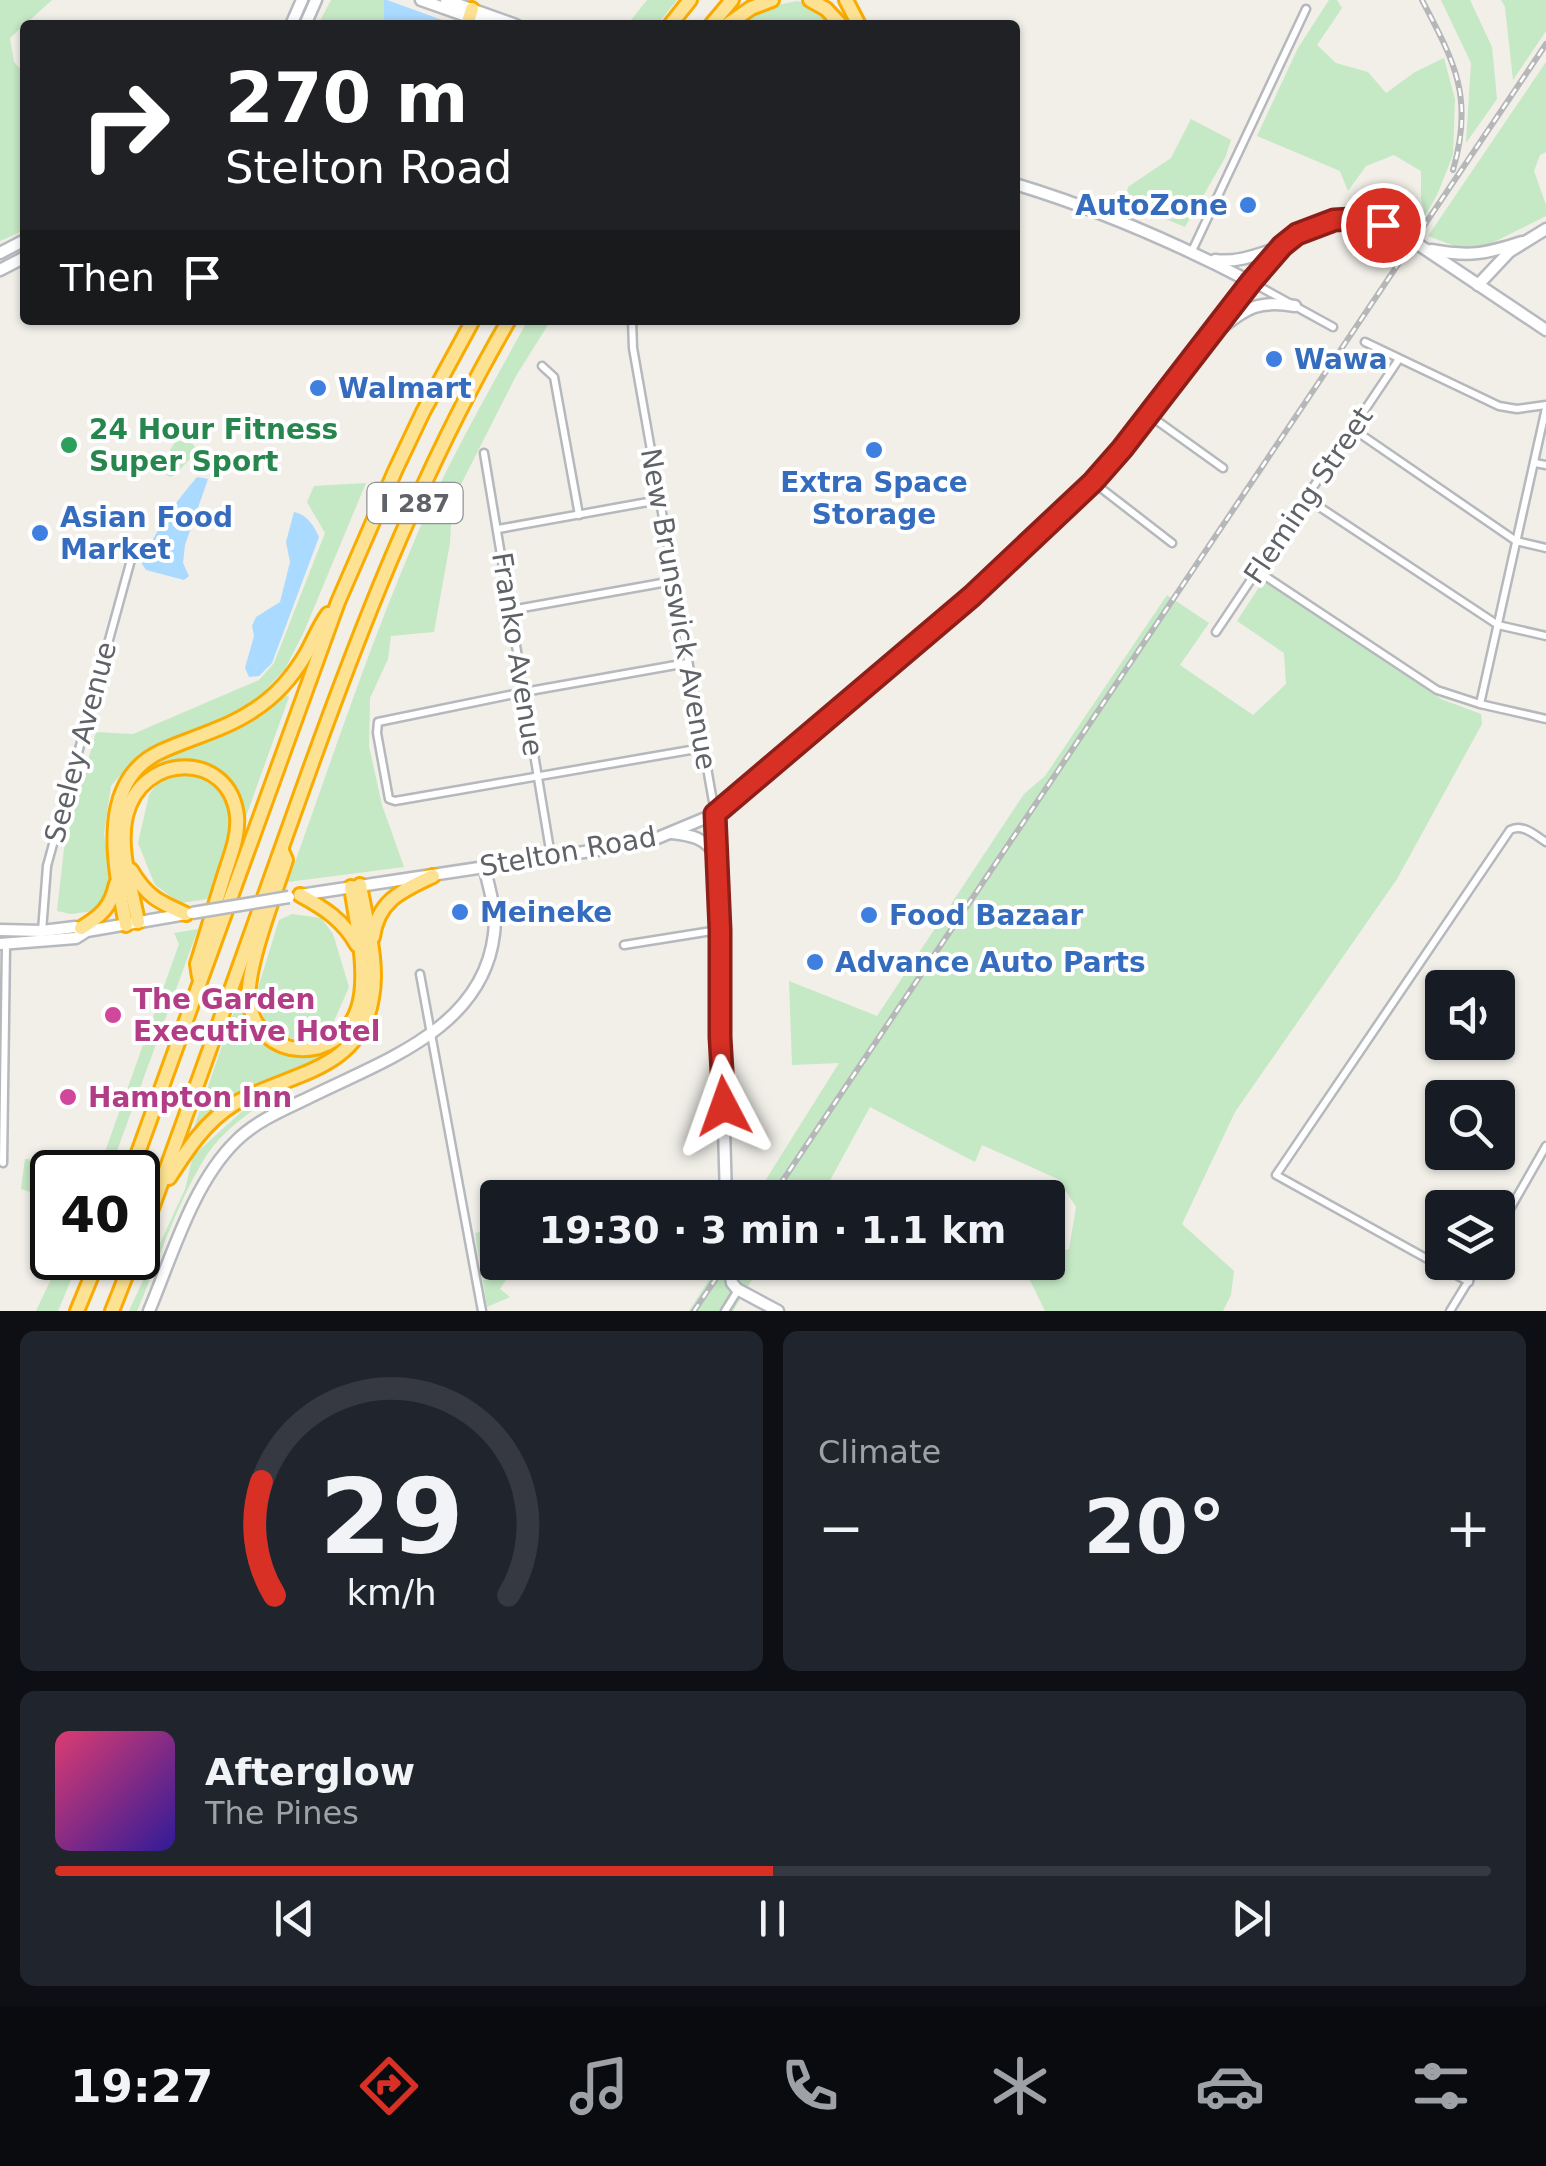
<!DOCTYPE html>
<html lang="en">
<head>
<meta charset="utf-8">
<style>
  :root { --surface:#171b24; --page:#20242c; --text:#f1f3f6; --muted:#9ea1a6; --line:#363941; --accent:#d93025 }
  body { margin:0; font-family:"DejaVu Sans",sans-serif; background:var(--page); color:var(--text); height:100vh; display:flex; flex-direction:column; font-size:38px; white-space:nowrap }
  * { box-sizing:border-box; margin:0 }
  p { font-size:32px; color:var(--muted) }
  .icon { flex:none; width:55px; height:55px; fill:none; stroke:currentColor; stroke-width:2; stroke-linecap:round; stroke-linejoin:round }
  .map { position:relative; height:1311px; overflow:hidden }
  .sheet { display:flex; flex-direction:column; gap:20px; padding:20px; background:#0d0f14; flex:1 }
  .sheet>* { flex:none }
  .guide { position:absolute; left:20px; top:20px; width:1000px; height:305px; border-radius:10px; box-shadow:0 2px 8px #0004; background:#202124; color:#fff; overflow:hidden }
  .buttons { position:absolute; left:1425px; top:970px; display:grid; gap:20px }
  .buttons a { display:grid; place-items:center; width:90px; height:90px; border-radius:10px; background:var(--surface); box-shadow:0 2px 8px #0004; font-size:50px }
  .speed { position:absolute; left:30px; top:1150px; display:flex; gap:20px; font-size:50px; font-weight:700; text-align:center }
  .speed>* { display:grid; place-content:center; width:130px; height:130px; border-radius:50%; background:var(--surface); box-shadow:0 2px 8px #0004; line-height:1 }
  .speed .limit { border:5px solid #111; border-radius:15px; background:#fff; color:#111 }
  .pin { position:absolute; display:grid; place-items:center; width:85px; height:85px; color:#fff; margin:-42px; border:5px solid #fff; border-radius:50%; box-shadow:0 2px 10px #0007 }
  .me { position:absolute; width:110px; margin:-55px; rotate:356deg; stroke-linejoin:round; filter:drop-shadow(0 0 8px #0008) }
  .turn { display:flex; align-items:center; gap:35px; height:210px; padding:0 40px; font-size:45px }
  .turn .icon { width:130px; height:130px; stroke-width:2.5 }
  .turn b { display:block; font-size:70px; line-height:85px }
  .then { display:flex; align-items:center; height:95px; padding:0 40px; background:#0003; gap:20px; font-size:38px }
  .big { font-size:75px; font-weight:600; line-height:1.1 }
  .sheet .card { flex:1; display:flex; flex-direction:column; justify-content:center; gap:15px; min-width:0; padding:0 35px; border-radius:15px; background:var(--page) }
  .sheet .dial { align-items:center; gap:0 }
  .dial svg { height:260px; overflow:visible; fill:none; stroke:var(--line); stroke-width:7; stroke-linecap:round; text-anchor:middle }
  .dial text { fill:var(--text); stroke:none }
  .song { display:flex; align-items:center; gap:30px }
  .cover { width:120px; height:120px; border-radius:15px; background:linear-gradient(135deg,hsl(340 70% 55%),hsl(250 70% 35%)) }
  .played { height:10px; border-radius:5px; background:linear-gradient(90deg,var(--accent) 50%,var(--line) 50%) }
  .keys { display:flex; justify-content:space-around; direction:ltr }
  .heat { display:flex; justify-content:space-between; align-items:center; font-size:55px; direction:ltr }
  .sheet .tiles { flex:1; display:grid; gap:20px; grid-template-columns:1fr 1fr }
  .card:last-child { grid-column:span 2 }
  .trip { position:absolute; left:480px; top:1180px; width:585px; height:100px; border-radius:10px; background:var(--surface); box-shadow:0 2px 8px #0004; font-weight:600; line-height:100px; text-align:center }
  .tab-bar { display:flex; height:160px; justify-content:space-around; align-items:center; background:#090b0e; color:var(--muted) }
  .tab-bar .icon { width:70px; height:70px }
  .tab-bar .current { color:var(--accent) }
  .tab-bar b { font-size:45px; color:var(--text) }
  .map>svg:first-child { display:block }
  .green { fill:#c5e8c5 }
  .water { fill:#aadaff }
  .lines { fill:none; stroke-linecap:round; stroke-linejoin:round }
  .street-casing { stroke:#b5b8bc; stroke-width:11 }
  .secondary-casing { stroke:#b6babf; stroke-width:15 }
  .highway-casing { stroke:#f9ab00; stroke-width:18 }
  .street { stroke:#fff; stroke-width:6 }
  .secondary { stroke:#fff; stroke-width:10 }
  .highway { stroke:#fde293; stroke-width:12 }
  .rail-casing { stroke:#b6b7b8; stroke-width:6 }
  .rail { stroke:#fff; stroke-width:2.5; stroke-dasharray:8; stroke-linecap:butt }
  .secondary-bridge-casing { stroke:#b6babf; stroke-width:15; stroke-linecap:butt }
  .secondary-bridge { stroke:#fff; stroke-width:10 }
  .route-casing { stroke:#8d1f18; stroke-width:25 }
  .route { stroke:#d93025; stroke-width:18 }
  .shop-dot { fill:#3f7fe0; stroke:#fff; stroke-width:4 }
  .leisure-dot { fill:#2e9e5b; stroke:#fff; stroke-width:4 }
  .hotel-dot { fill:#d1479c; stroke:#fff; stroke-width:4 }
  .labels { text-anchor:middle; stroke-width:8; stroke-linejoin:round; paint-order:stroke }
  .shield { fill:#fff; stroke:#8f9295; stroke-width:2.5 }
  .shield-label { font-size:25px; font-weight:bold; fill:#5f6368 }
  .shop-label { font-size:28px; font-weight:bold; fill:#366cbe; stroke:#fff; text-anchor:start }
  .leisure-label { font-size:28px; font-weight:bold; fill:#27864d; stroke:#fff; text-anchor:start }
  .street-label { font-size:28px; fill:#5f6368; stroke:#fff }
  .hotel-label { font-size:28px; font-weight:bold; fill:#b23c85; stroke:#fff; text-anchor:start }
</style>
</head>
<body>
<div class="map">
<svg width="1546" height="1311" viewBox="0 0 1546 1311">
  <rect width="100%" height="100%" fill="#f1efe8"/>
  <!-- green -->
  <g class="green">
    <polygon points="0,0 52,0 10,38 14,62 25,74 25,230 0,241"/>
    <polygon points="331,0 384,0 384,25 318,25"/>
    <polygon points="647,0 677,0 657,25 627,25"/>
    <polygon points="1329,0 1337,0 1342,8 1317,45 1336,63 1368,72 1386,93 1415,72 1444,58 1455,99 1453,155 1437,195 1425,216 1421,198 1421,171 1394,155 1366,166 1348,191 1340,171 1257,136 1298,48"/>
    <polygon points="1441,0 1470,0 1492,47 1497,99 1466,143 1471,63"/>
    <polygon points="1501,0 1546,0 1546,31 1513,80 1505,7"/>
    <polygon points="797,1 811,5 836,25 735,25 763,8"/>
    <polygon points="1546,62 1546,152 1540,155 1534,171 1546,205 1546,216 1486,246 1460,248 1428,236"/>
    <polygon points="1191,119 1231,140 1225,158 1185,227 1125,202 1128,187 1171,158"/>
    <path d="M528 320H551L516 376 452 502 450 543 434 632 391 636 388 659 370 698 369 746 382 805 404 867 288 882C331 762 371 640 422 523 453 453 491 387 528 320Z"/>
    <path d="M177 440 193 444 197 451 175 475 170 477 166 474C163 465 170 447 177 440Z"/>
    <polygon points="366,483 303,634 285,669 256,700 190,734 135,758 111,786 104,834 111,874 107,898 94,911 71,914 57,911 64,849 96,732 133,734 259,680 274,663 325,533 307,502 314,486"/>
    <polygon points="1263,581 1441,699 1481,714 1482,724 1397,879 1235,1112 1182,1224 1234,1271 1231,1295 1223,1311 1045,1311 1026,1272 1033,1263 1048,1262 1048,1254 1069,1249 1076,1207 1058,1179 982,1145 975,1162 870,1107 821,1197 755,1197 839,1063 792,1065 789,981 877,1016 1024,794 1045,776 1167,595 1209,623 1180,665 1253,715 1286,684 1284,653 1237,621"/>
    <polygon points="283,693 289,697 244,822 238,797 218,773 191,761 159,766 142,775 162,755"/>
    <polygon points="181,772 205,778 222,794 230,811 232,826 208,899 180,903 155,885 138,843 149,795 159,780"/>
    <polygon points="292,914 321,918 333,934 349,987 334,1021 315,1042 289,1038 264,1021 258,988 279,920"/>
    <polygon points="198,929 110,1170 112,1172 52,1172 52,1202 49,1198 21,1189 25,1159 101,1163 179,944 174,933"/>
    <polygon points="250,965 249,1017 296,1054 308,1055 345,1043 334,1053 198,1129 194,1127"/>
    <path d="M262 1093 267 1101C245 1115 223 1132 208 1153 178 1199 159 1260 137 1311H129L185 1189 193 1156Z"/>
    <polygon points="497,1228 498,1262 517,1263 500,1289 510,1297 487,1307 475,1233"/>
    <polygon points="61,1258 80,1258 58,1311 36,1311"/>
    <polygon points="720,1263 762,1263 733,1311 689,1311"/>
  </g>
  <!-- water -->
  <g class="water">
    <polygon points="384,0 387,0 456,25 384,25"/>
    <path d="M197 477 208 479 185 545 183 563 189 576 184 580 146 570 142 564C155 530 174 504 197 477Z"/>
    <path d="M294 512C307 514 314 526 319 537L272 663 259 676 249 677 245 668 254 636 252 626 256 617 280 602 290 562 286 542Z"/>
  </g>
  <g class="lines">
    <!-- street casing -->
    <g class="street-casing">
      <g id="street">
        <polyline points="1192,251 1306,9"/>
        <polyline points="1251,282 1333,327"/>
        <polyline points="632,320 633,348 715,813"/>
        <polyline points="1365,342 1499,406 1517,409 1546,405"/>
        <polyline points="542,366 554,377 579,515"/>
        <polyline points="1149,415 1223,468"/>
        <polyline points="1353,429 1516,541 1546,548"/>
        <polyline points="484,453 551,856"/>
        <polyline points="1535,463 1546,465"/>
        <polyline points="1093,482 1172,543"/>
        <polyline points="1306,498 1498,625 1546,636"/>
        <polyline points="498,529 659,500"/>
        <polyline points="1256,570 1437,690 1480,704 1546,719"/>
        <polyline points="511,610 673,581"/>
        <polyline points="1216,632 1399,359"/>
        <polyline points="687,663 524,692 378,722 377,733 389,799 395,801 702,748"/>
        <polyline points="1480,704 1546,408"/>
        <polyline points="42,931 47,866 132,556"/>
        <polyline points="624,945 718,930"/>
        <polyline points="420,974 482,1311"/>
        <polyline points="3,1163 6,945"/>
        <polyline points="1498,1230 1546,1146"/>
        <path d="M1469 1282 1276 1175 1510 830C1522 823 1535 835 1546 842"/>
        <polyline points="725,1311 738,1290"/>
        <polyline points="1450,1311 1480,1262"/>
      </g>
    </g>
    <!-- secondary casing -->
    <g class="secondary-casing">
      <g id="secondary">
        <polyline points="421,0 492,25"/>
        <polyline points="446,0 516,25"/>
        <polyline points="291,25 302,0"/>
        <polyline points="305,25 316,0"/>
        <path d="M1015 184C1098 209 1174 242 1251 282"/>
        <path d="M1431 250C1470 257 1485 254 1522 242"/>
        <polyline points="0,253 25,240"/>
        <path d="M1215 260C1239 263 1259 254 1281 247"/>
        <polyline points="0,270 25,257"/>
        <polyline points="1478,285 1509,252 1546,229"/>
        <path d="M1220 329C1249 307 1258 300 1295 306"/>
        <polyline points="715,814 726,1198"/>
        <path d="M672 833C691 835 706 838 716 856"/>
        <polyline points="300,895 617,847 655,839 715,814 985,584 1093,482 1122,449 1268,261 1297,234 1334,220 1352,219 1383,225 1413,241 1546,330"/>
        <polyline points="0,930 42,931 75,927 86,931"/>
        <polyline points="0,944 76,938 87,931 186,914"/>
        <polyline points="729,1262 732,1283 737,1289 778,1311"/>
        <path d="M149 1311C172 1256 193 1183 236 1141 256 1121 283 1110 308 1098 382 1061 483 1029 494 934 497 911 489 888 484 866"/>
      </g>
    </g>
    <!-- highway casing -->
    <g class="highway-casing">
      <g id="highway">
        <polyline points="810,0 826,9 841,25"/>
        <polyline points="846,0 859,25"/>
        <polyline points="467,25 472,9"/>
        <polyline points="670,25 690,0"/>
        <polyline points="711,25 732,0"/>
        <polyline points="727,25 751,8 772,0"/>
        <path d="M282 851 286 860C275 894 245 969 249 1001 257 1062 339 1066 358 1008 369 975 356 921 351 887"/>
        <path d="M131 870C147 897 159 902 186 914"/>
        <path d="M300 895C324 908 343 920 357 945"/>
        <path d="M138 922C132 889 118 849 126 816 142 751 230 751 237 816 239 836 230 857 224 876 215 905 206 935 197 964L199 977"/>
        <path d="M126 925C115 868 95 781 162 751 193 737 226 729 254 710 276 696 293 676 306 654 314 640 319 626 328 614"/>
        <path d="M81 928C101 916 111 907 116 884"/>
        <path d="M373 937C378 900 402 891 433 876"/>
        <polyline points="131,1172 338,602 395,471 423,412 473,320"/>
        <path d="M169 1178C187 1150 205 1122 234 1104 286 1073 360 1073 372 998 379 962 366 921 360 885"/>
        <path d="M138 1246C191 1104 241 961 292 819 353 647 417 478 509 320"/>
        <polyline points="77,1311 99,1258"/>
        <polyline points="112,1311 133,1258"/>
      </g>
    </g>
    <!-- street -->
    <use href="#street" class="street"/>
    <!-- secondary -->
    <use href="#secondary" class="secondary"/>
    <!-- highway -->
    <use href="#highway" class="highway"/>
    <!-- rail casing -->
    <g class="rail-casing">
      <g id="rail">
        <path d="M1422 0C1455 63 1474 98 1453 170"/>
        <polyline points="771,1198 1546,44"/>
        <polyline points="694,1311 727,1262"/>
      </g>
    </g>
    <!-- rail -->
    <use href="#rail" class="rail"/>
    <!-- secondary-bridge casing -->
    <g class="secondary-bridge-casing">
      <polyline id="secondary-bridge" points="192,913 289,897"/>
    </g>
    <!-- secondary-bridge -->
    <use href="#secondary-bridge" class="secondary-bridge"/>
  </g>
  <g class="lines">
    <!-- route casing -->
    <g class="route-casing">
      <polyline id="route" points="724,1106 720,1037 720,930 715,814 972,596 1093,482 1122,449 1251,282 1282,246 1297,234 1334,220 1352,219 1383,225"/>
    </g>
    <!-- route -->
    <use href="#route" class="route"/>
  </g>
  <!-- markers -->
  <g class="shop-dot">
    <circle cx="1248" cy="205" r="10"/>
    <circle cx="1274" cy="359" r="10"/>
    <circle cx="318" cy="388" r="10"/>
    <circle cx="874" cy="450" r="10"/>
    <circle cx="40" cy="533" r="10"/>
    <circle cx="460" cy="912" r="10"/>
    <circle cx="869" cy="915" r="10"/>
    <circle cx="815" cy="962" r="10"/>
  </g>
  <circle class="leisure-dot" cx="69" cy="445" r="10"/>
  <g class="hotel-dot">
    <circle cx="113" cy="1015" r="10"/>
    <circle cx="68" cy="1097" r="10"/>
  </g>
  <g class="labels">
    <!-- shield labels -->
    <rect class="shield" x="367.5" y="483" width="95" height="40" rx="8"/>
    <g class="shield-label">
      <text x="415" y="512">I 287</text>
    </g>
    <!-- shop labels -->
    <g class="shop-label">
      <text x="1228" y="215" text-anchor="end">AutoZone</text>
      <text x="1294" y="369">Wawa</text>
      <text x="338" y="398">Walmart</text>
      <text x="874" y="492" text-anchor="middle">Extra Space<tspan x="874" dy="32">Storage</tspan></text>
      <text x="60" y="527">Asian Food<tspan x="60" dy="32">Market</tspan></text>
      <text x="480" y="922">Meineke</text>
      <text x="889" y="925">Food Bazaar</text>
      <text x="835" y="972">Advance Auto Parts</text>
    </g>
    <!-- leisure labels -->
    <g class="leisure-label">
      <text x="89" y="439">24 Hour Fitness<tspan x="89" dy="32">Super Sport</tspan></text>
    </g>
    <!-- street labels -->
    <g class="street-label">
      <text transform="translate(1308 495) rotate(-56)" y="10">Fleming Street</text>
      <text transform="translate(679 609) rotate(80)" y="10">New Brunswick Avenue</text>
      <text transform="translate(518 654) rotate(81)" y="10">Franko Avenue</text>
      <text transform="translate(80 742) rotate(-75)" y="10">Seeley Avenue</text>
      <text transform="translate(568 851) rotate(-10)" y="10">Stelton Road</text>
    </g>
    <!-- hotel labels -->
    <g class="hotel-label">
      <text x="133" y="1009">The Garden<tspan x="133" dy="32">Executive Hotel</tspan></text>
      <text x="88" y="1107">Hampton Inn</text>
    </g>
  </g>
</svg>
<div class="buttons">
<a><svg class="icon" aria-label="sound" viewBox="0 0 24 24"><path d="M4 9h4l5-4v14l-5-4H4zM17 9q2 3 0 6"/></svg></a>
<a><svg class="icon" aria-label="search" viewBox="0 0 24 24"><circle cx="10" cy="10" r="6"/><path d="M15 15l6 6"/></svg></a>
<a><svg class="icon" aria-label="layers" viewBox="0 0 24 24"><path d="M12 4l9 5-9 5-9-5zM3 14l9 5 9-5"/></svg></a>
</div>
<div class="speed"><div class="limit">40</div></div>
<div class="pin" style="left:1383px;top:225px;background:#d93025"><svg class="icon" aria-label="arrive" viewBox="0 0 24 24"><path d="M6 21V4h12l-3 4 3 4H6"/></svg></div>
<svg class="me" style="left:724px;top:1106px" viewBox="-20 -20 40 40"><path d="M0-17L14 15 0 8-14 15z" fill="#d93025" stroke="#fff" stroke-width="4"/></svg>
<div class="trip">19:30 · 3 min · 1.1 km</div>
<div class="guide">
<div class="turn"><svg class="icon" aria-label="right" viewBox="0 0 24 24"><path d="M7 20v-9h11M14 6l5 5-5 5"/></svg><div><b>270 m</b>Stelton Road</div></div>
<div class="then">Then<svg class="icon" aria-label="arrive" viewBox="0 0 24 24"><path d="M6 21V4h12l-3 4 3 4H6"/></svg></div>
</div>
</div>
<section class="sheet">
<div class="tiles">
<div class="card dial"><svg viewBox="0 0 100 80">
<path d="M14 69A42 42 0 1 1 86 69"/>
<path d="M14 69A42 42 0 0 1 10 34" stroke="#d93025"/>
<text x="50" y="56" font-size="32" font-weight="700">29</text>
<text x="50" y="72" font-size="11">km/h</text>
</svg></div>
<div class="card"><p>Climate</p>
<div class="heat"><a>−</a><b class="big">20°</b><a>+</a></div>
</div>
<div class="card">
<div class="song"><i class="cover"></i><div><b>Afterglow</b><p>The Pines</p></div></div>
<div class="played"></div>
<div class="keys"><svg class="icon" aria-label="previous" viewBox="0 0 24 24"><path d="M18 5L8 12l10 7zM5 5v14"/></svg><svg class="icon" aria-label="pause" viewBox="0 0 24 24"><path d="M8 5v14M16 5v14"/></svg><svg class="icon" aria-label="next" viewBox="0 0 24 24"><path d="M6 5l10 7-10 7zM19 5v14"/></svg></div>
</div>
</div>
</section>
<nav class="tab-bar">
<b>19:27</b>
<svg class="icon current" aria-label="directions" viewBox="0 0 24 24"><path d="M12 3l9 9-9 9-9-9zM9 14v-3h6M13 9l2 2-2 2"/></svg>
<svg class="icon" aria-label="music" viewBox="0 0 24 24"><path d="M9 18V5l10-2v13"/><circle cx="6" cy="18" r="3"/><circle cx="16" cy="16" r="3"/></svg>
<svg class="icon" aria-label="phone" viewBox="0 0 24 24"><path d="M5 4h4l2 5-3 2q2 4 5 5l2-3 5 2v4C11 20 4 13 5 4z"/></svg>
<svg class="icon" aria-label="climate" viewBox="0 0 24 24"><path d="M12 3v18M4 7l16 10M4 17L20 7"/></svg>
<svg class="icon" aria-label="car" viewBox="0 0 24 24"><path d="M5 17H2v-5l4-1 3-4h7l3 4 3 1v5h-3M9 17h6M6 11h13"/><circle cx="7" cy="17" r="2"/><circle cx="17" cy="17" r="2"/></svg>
<svg class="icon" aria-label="filters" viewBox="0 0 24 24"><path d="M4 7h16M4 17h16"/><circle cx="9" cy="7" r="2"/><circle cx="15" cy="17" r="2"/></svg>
</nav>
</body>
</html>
